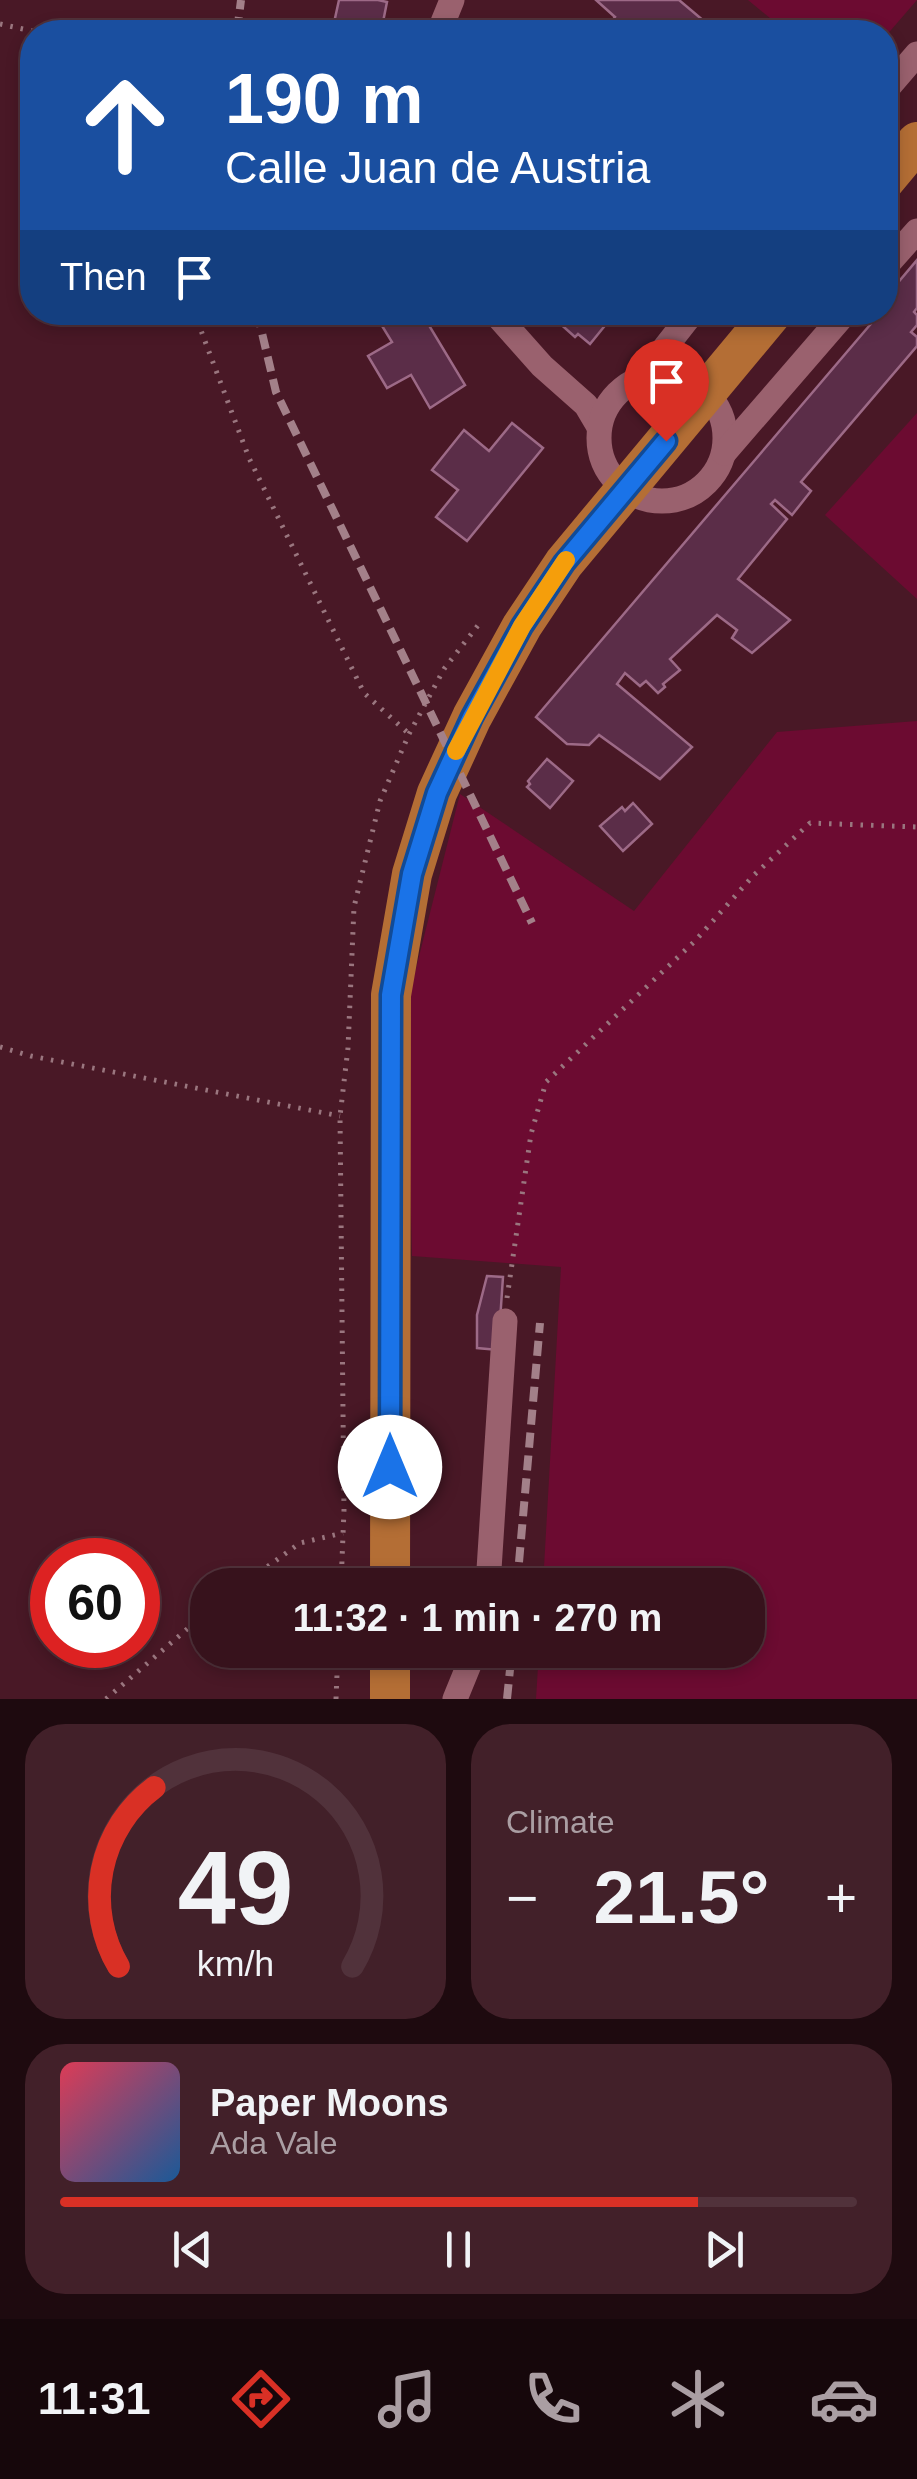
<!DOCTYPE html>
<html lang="en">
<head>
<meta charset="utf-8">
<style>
  :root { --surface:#37121c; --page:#422029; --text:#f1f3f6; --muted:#aa9ea3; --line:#51323b; --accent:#d93025 }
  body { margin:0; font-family:Arial,sans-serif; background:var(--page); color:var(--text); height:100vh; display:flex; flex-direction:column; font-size:38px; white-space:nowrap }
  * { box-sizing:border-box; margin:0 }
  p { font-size:32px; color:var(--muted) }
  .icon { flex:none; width:55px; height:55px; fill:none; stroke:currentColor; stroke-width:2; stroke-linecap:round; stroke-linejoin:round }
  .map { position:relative; height:1699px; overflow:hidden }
  .side { display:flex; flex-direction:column; gap:25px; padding:25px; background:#1e0a0f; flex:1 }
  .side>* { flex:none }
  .guide { position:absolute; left:20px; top:20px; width:878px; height:305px; border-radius:40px; box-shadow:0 5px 15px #0003,0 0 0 2px var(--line); background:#1a4fa0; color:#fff; overflow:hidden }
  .speed { position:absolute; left:30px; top:1538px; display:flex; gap:20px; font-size:50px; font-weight:700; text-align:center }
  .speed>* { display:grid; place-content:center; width:130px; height:130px; border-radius:50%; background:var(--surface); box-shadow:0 5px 15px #0003,0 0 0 2px var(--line); line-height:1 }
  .speed .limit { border:15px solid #d22; background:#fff; color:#111 }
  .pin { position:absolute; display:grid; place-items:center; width:85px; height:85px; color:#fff; margin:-102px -42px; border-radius:50% 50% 50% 0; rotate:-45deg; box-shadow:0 0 10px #0007 }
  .pin .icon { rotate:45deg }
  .me { position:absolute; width:110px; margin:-55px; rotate:0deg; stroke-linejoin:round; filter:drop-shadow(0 0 8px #0008) }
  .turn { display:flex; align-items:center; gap:35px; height:210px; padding:0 40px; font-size:45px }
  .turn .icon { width:130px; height:130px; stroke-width:2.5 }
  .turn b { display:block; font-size:70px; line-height:85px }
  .then { display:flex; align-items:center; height:95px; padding:0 40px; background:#0003; gap:20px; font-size:38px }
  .big { font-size:75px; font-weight:700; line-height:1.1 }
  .side .tile { flex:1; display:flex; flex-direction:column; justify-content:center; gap:15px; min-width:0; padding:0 35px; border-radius:40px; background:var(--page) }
  .side .dial { align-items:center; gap:0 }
  .dial svg { height:260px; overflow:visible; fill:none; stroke:var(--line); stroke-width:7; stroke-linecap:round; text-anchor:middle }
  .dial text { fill:var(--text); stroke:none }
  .song { display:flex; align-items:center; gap:30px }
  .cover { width:120px; height:120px; border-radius:15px; background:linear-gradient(135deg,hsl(350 70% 55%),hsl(210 70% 35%)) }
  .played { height:10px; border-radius:5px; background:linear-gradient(90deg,var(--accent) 80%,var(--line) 80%) }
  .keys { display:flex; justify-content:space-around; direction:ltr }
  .heat { display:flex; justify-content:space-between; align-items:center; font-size:55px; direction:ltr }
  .side .tiles { flex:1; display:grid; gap:25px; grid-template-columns:1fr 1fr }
  .tile:last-child { grid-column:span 2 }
  .trip { position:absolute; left:190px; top:1568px; width:575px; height:100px; border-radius:40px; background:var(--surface); box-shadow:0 5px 15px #0003,0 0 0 2px var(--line); font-weight:700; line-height:100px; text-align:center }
  .tab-bar { display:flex; height:160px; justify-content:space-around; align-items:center; background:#16070b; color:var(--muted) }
  .tab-bar .icon { width:70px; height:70px }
  .tab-bar .on { color:var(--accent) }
  .tab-bar b { font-size:45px; color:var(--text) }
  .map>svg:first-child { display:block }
  .green { fill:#6c0b31 }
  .building { fill:#5b2d48; stroke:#9d6a87; stroke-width:2.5 }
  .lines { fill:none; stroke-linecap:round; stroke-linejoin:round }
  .path { stroke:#9a767f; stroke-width:5; stroke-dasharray:2.5 8; stroke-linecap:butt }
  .street { stroke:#9a616e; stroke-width:25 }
  .primary { stroke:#b46e35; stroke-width:40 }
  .rail { stroke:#a38089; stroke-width:8; stroke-dasharray:15 8; stroke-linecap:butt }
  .route-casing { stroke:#114b97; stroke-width:25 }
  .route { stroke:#1a73e8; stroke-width:18 }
  .slow { stroke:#f59e0b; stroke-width:18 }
</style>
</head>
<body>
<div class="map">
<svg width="917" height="1699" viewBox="0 0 917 1699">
  <rect width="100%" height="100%" fill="#491826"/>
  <!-- green -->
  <g class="green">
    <polygon points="748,0 917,0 885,37 885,32 787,32"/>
    <polygon points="917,413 917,599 825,515"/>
    <polygon points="917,721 917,1699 536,1699 539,1650 748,1650 748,1585 543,1585 561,1267 412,1256 406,1008 460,794 634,911 777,732"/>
  </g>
  <!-- building -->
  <g class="building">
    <polygon points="339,0 378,0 387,2 381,32 320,32 321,30 332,32"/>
    <polygon points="596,0 679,0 717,32 603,32 615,17"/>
    <polygon points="917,260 917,308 914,312 917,315 917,325 911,332 917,337 917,346 801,482 811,491 792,515 775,500 771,504 787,519 738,579 790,620 752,653 732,638 737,630 717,615 670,659 680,670 663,684 665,687 658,693 646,681 640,686 625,673 617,684 692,747 660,779 599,735 589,745 567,744 536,717 881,312 885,312 885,298"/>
    <polygon points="382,312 421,312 465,385 430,408 411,375 387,388 368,356 392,342 376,316"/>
    <polygon points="547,312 616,312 590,344 578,334 575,337"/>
    <polygon points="512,423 543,448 467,541 436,517 458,490 432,470 464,430 489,451"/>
    <polygon points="547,759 573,781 550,808 527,787 530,784 528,781"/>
    <polygon points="633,803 652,824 623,851 600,826 622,807 625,811"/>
    <polygon points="487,1276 503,1277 498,1350 477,1348 477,1315"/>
  </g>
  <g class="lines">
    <!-- path -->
    <g class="path">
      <polyline points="0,24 37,32"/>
      <polyline points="194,312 249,458 364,693 409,734"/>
      <polyline points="0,1047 31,1056 340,1116"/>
      <polyline points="507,1298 531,1134 546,1082 695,941 753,876 810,823 917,827"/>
      <polyline points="242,1585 300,1543 343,1533"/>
      <polyline points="341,1585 344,1510 340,1116 348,1048 354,907 380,801 409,734 444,669 479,624"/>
      <polyline points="106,1699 208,1611"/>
      <polyline points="336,1699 338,1650"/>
    </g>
    <!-- street -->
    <g class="street">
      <polyline points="439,32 452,0"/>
      <polyline points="885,91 917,54"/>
      <polyline points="885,267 917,231"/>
      <polyline points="494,312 542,366 586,405 599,427"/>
      <circle cx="662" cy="438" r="63"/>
      <polyline points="641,378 693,312"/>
      <polyline points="724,453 846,312"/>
      <polyline points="488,1585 505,1321"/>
      <polyline points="455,1699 475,1650"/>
    </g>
    <!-- primary -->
    <g class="primary">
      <polyline points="885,180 917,142"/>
      <polyline points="390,1585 391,995 412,874 437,793 472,717 522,626 564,563 773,312"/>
      <polyline points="390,1699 390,1650"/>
    </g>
    <!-- rail -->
    <g class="rail">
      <polyline points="237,32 241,0"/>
      <polyline points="257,312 276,392 532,923"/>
      <polyline points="517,1585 540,1323"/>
      <polyline points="507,1699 512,1650"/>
    </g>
  </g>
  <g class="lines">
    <!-- route casing -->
    <g class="route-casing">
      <polyline id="route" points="390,1467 391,995 412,874 437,793 472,717 522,626 564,563 666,441"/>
    </g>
    <!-- route -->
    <use href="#route" class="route"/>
    <!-- slow -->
    <polyline class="slow" points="456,751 522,626 566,560"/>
  </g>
</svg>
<div class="speed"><div class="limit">60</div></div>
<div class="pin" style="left:666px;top:441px;background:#d93025"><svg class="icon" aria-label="arrive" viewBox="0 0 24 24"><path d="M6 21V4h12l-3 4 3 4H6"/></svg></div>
<svg class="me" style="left:390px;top:1467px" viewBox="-20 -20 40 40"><circle r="19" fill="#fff"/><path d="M0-13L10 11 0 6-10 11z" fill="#1a73e8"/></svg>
<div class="trip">11:32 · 1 min · 270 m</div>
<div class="guide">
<div class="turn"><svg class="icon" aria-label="ahead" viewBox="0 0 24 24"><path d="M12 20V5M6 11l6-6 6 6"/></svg><div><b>190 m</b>Calle Juan de Austria</div></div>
<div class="then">Then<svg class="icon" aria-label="arrive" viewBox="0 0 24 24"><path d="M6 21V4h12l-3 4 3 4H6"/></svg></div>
</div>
</div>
<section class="side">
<div class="tiles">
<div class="tile dial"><svg viewBox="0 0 100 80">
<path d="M14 69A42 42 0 1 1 86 69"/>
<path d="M14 69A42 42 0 0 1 25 14" stroke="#d93025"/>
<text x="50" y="56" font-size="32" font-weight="700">49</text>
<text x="50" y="72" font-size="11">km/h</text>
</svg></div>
<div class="tile"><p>Climate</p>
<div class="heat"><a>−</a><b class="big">21.5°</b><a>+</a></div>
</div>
<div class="tile">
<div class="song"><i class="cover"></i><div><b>Paper Moons</b><p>Ada Vale</p></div></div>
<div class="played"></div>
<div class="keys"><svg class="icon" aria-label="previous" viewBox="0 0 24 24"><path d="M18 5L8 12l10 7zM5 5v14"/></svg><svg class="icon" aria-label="pause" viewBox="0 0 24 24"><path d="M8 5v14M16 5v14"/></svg><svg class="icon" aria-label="next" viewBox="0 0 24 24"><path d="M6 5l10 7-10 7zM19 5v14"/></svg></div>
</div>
</div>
</section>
<nav class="tab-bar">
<b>11:31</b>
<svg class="icon on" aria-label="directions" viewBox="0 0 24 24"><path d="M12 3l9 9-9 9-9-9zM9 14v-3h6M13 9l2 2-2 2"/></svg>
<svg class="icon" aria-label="music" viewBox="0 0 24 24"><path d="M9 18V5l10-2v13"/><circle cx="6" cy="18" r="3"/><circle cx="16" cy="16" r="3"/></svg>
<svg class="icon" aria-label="phone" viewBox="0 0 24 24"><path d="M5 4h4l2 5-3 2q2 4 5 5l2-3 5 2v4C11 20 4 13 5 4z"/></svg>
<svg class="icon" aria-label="climate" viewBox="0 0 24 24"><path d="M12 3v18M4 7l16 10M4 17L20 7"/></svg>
<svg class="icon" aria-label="car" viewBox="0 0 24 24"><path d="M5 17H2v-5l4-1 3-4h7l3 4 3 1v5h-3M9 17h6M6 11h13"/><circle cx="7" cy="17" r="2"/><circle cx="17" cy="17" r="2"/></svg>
</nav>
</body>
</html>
